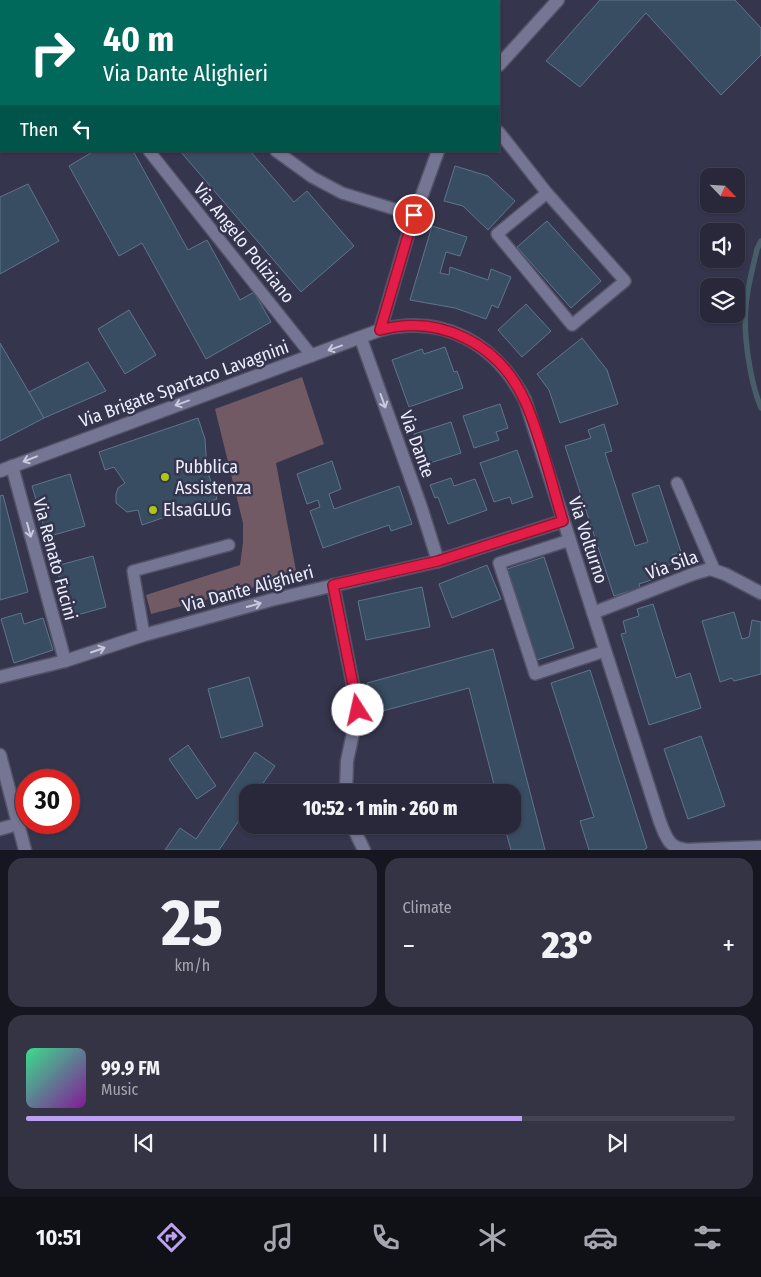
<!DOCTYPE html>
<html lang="en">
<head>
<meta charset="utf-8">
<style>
  :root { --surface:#28283a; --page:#343445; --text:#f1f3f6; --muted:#a5a6af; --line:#444454; --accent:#bca0f2 }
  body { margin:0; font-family:"Fira Sans Condensed",sans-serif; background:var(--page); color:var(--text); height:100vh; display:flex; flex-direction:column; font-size:19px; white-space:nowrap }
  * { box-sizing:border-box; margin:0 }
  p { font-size:16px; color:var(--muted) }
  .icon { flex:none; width:28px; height:28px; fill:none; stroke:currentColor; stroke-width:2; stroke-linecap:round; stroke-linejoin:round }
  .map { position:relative; height:850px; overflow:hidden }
  .drawer { display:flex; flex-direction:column; gap:8px; padding:8px; background:#161620; flex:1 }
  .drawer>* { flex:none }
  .hud { position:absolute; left:0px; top:0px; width:500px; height:152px; box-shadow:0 1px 4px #0004,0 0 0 1px var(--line); background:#00695c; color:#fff; overflow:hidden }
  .needle { width:32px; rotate:115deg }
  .buttons { position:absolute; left:700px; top:168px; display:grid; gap:10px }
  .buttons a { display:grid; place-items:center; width:45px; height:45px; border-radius:10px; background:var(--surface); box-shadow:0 1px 4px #0004,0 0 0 1px var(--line); font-size:25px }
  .speed { position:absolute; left:15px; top:769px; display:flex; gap:10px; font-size:25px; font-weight:700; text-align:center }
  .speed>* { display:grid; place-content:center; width:65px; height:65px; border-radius:50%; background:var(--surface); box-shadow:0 1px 4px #0004,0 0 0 1px var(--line); line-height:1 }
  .speed .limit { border:8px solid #d22; background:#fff; color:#111 }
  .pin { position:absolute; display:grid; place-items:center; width:42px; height:42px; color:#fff; margin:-21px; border:2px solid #fff; border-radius:50%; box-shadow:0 1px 5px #0007 }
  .me { position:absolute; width:55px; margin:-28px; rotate:350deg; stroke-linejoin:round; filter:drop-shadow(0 0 4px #0008) }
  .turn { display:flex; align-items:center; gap:18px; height:105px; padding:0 20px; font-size:22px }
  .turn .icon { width:65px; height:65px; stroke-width:2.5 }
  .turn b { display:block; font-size:35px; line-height:42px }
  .then { display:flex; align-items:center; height:48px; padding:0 20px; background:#0003; gap:10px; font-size:19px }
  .big { font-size:38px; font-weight:800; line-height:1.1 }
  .drawer .widget { flex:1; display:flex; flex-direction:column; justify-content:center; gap:8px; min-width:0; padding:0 18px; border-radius:15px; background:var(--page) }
  .drawer .dial { align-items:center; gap:0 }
  .dial b { font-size:65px; line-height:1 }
  .song { display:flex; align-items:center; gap:15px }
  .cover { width:60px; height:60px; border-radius:8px; background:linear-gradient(135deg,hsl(150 70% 55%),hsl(290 70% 35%)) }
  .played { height:5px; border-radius:2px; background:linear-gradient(90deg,var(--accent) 70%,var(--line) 70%) }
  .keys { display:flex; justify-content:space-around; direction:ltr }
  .heat { display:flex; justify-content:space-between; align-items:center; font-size:28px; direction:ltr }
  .drawer .tiles { flex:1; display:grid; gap:8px; grid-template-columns:1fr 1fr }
  .widget:last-child { grid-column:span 2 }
  .trip { position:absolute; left:239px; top:784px; width:282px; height:50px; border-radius:15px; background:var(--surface); box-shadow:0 1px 4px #0004,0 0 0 1px var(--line); font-weight:800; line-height:50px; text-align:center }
  .dock { display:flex; height:80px; justify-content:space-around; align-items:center; background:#101017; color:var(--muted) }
  .dock .icon { width:35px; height:35px }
  .dock .on { color:var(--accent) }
  .dock b { font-size:22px; color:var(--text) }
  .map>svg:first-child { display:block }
  .green { fill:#715a64 }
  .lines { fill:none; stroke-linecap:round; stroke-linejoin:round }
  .stream { stroke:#475e69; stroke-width:5.5 }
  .river { stroke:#002029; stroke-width:35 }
  .building { fill:#384c62; stroke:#5f758c }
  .service-casing { stroke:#535268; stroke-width:14 }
  .minor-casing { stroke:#535268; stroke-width:15 }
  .service { stroke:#757693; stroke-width:11 }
  .minor { stroke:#757693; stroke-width:12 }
  .oneway { stroke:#c8c9dd }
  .route-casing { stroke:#92132f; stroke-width:12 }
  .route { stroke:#e11d48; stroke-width:9 }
  .poi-dot { fill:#abc615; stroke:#35354e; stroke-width:2 }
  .labels { text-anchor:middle; stroke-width:5; stroke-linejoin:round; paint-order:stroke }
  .street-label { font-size:18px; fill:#ecedfd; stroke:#35354e }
  .poi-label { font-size:18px; fill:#ecedfd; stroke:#35354e; text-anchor:start }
</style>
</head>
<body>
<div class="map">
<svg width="761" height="850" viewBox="0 0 761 850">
  <rect width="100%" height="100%" fill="#35354e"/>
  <!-- green -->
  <polygon class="green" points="302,377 324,444 276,463 297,576 151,614 146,595 240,565 243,542 243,523 215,409"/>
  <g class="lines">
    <!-- stream -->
    <path class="stream" d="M761 241 757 249C753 268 747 287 746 306 743 335 750 381 761 408"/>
    <!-- river -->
    <g class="river">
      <polyline points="42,1 43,0"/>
      <polyline points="0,74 1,72"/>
    </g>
  </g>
  <!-- building -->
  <g class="building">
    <polygon points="600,0 735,0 761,28 761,55 721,95 646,13 580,87 546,61"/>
    <polygon points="94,151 133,151 188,250 207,240 240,300 254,292 271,322 206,359 142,243 119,256 69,166"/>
    <polygon points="180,151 250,151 294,202 307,191 354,246 301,292"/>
    <polygon points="455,166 488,176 515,201 488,230 463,206 444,201"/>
    <polygon points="28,184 59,241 0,274 0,197"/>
    <polygon points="547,221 601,281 571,308 517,247"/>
    <polygon points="432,226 467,237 460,256 446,252 440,273 449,275 450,267 488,280 491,269 511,277 498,308 492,305 486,319 455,308 410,300"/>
    <polygon points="526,304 551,331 522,357 498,330"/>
    <polygon points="129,310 156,355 125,374 98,329"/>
    <polygon points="582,338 607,370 618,404 560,423 549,390 537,374"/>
    <polygon points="0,343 44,418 0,441"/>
    <polygon points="445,347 454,372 457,371 463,388 409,407 392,360 422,349 424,354"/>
    <polygon points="88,362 106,391 44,418 29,392"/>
    <polygon points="500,404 508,428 496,432 499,440 474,448 463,416"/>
    <polygon points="198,418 205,439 207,470 217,499 142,525 138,510 127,512 116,503 116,494 118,488 125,483 114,467 105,470 99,452"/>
    <polygon points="451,422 461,453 424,465 414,434"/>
    <polygon points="604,424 612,451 605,453 635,546 648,542 632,494 659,485 681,552 672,555 675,563 648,572 651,580 639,584 640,588 614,596 565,446 591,438 588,430"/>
    <polygon points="517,450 533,497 512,504 510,497 494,502 480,463"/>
    <polygon points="332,461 341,489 329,494 334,509 399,486 412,524 391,531 389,525 323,548 310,511 320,507 318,500 307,504 297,474"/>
    <polygon points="70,474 85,526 47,537 32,486"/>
    <polygon points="451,478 454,486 475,479 487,510 448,524 438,497 435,498 430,485"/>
    <polygon points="3,495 28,592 0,600 0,496"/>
    <polygon points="93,556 106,607 70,617 56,566"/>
    <polygon points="544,557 574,648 534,661 504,570"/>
    <polygon points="487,565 501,599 452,618 439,584"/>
    <polygon points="422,587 430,627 366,640 358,601"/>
    <polygon points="653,604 676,678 690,673 701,708 649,725 621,634 626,633 623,621 639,616 637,609"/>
    <polygon points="734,612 742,639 749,637 752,620 761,622 761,674 734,681 732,678 720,682 702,621"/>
    <polygon points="21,613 24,624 43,618 53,650 14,663 1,619"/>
    <polygon points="493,649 545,850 511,850 504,825 512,825 512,792 496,792 469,688 375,713 367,683"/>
    <polygon points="590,670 647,848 643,850 589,850 580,821 594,817 551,683"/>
    <polygon points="249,677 263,726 221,738 208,689"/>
    <polygon points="701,736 725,806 688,819 664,749"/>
    <polygon points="188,745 216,786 197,799 169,759"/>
    <polygon points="255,752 275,766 257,792 248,792 248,807 219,850 165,850 180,828 196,839"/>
  </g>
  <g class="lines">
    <!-- service casing -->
    <g class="service-casing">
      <g id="service">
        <polyline points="499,132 547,193 625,281 572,325 497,234 547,193"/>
        <polyline points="149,151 312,356"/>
        <polyline points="276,151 312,177 342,193 414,215"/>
        <polyline points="677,483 714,569"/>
        <polyline points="570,540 499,563 535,674 605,651"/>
        <polyline points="144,635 133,571 229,545"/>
      </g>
    </g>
    <!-- minor casing -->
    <g class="minor-casing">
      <g id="minor">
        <polyline points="428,0 429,1"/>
        <polyline points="499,65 558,0"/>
        <polyline points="380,330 409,231 438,151"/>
        <polyline points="361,339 421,507 438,561"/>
        <polyline points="12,466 65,661"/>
        <path d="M0 471 380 330C444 314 495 343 525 400L660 822C665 834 668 847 683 849"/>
        <polyline points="333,585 358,710 347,761 346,792"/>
        <polyline points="593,613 693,574 710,569 725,574 761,593"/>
        <polyline points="0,677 65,661 144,635 271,600 438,561 563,521"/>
        <polyline points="0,755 25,850"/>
        <polyline points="352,825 364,850"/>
        <polyline points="0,829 18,824"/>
        <polyline points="682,850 761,847"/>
      </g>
    </g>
    <!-- service -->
    <use href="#service" class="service"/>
    <!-- minor -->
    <use href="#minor" class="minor"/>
  </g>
  <!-- one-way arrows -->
  <defs><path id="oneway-shaft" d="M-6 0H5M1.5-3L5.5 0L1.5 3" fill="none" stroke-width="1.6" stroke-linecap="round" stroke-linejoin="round" transform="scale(1.25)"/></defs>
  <g class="oneway">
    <use href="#oneway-shaft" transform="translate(335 348) rotate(160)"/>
    <use href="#oneway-shaft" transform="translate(383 401) rotate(70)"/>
    <use href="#oneway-shaft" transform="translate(182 403) rotate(160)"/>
    <use href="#oneway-shaft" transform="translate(30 459) rotate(159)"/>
    <use href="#oneway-shaft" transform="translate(29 530) rotate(75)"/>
    <use href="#oneway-shaft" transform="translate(254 605) rotate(-16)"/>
    <use href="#oneway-shaft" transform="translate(98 650) rotate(-19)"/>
  </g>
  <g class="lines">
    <!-- route casing -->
    <g class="route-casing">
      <path id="route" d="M358 710 333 585 438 561 563 521C551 482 541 437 525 401 499 344 441 314 380 330L414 215"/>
    </g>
    <!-- route -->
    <use href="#route" class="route"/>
  </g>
  <!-- markers -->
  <g class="poi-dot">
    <circle cx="165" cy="477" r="5"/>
    <circle cx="153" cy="510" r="5"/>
  </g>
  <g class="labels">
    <!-- street labels -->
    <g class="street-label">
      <text transform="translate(244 243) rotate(51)" y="6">Via Angelo Poliziano</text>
      <text transform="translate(184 384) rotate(-20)" y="6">Via Brigate Spartaco Lavagnini</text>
      <text transform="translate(417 444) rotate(70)" y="6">Via Dante</text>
      <text transform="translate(588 540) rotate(72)" y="6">Via Volturno</text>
      <text transform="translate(55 559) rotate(75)" y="6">Via Renato Fucini</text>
      <text transform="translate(672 565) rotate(-20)" y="6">Via Sila</text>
      <text transform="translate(248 589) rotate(-15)" y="6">Via Dante Alighieri</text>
    </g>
    <!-- poi labels -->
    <g class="poi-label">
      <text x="175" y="473">Pubblica<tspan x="175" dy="21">Assistenza</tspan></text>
      <text x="163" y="516">ElsaGLUG</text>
    </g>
  </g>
</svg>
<div class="buttons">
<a><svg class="needle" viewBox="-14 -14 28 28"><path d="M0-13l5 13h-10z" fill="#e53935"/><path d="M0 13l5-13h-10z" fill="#a5a6af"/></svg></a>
<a><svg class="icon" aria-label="sound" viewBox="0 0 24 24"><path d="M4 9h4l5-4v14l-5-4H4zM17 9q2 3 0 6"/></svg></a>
<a><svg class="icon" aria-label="layers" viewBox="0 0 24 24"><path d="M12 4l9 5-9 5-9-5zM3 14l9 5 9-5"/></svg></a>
</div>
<div class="speed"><div class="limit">30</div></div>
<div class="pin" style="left:414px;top:215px;background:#d93025"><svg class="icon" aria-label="arrive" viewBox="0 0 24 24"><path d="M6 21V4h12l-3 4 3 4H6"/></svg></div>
<svg class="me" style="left:358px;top:710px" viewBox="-20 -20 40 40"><circle r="19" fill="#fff"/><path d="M0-13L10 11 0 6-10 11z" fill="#e11d48"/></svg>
<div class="trip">10:52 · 1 min · 260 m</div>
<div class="hud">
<div class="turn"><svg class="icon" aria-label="right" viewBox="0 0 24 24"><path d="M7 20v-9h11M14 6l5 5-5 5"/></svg><div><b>40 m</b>Via Dante Alighieri</div></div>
<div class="then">Then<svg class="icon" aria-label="left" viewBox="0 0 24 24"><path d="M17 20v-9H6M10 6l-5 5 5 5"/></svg></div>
</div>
</div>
<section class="drawer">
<div class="tiles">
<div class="widget dial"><b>25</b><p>km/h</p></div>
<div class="widget"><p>Climate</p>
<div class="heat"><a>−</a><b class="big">23°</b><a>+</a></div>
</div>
<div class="widget">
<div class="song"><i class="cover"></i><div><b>99.9 FM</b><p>Music</p></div></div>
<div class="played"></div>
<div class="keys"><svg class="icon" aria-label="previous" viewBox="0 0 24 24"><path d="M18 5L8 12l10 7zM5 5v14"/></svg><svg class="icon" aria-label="pause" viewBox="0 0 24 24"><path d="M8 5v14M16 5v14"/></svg><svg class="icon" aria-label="next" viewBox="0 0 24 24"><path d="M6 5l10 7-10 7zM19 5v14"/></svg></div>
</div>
</div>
</section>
<nav class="dock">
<b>10:51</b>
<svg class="icon on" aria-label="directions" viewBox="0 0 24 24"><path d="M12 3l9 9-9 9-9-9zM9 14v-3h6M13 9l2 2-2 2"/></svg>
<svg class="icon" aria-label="music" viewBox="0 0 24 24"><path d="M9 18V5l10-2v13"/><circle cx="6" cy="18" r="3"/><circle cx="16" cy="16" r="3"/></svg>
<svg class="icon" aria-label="phone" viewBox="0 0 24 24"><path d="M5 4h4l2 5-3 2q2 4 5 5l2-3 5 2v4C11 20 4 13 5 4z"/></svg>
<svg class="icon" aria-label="climate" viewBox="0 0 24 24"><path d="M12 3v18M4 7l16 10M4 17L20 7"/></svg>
<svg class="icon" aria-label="car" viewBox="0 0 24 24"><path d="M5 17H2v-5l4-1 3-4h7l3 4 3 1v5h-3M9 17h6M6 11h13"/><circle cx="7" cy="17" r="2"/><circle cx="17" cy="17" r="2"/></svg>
<svg class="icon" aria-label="filters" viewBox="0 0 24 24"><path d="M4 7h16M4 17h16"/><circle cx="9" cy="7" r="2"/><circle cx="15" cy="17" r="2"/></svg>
</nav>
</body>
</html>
